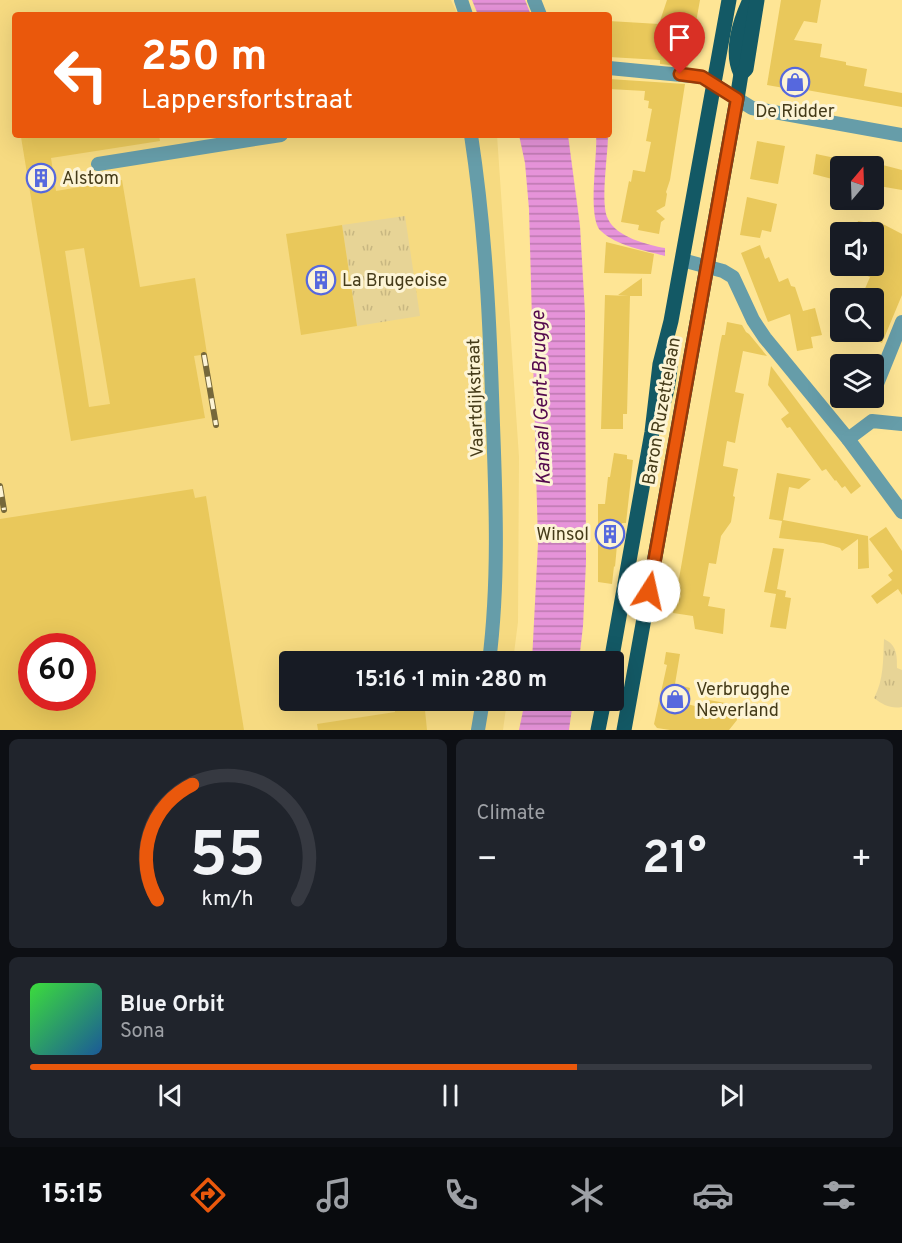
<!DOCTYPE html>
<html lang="en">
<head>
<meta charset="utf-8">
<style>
  :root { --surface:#171b24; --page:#20242c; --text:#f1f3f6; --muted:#9ea1a6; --line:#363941; --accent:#ea580c }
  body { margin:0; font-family:Overpass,sans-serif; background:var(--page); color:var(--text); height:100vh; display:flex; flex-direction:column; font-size:22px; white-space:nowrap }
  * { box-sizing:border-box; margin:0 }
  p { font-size:20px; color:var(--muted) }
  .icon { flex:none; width:33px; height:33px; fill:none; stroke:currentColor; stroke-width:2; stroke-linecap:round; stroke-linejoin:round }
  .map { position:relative; height:730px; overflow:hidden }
  .sheet { display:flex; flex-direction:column; gap:9px; padding:9px; background:#0d0f14; flex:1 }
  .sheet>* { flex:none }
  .top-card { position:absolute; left:12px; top:12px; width:600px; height:126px; border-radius:6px; box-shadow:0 6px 24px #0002; background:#ea580c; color:#fff; overflow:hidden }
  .needle { width:39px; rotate:19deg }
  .tools { position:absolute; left:830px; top:156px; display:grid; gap:12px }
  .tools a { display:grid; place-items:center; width:54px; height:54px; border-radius:6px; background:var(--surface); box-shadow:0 6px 24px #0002; font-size:30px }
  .speed { position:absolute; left:18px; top:633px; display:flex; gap:12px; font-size:30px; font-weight:700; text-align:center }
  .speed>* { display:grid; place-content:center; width:78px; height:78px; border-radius:50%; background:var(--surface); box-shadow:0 6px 24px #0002; line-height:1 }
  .speed .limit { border:9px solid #d22; background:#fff; color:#111 }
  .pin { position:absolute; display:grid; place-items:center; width:51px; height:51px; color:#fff; margin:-62px -26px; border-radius:50% 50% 50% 0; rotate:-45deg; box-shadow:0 0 6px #0007 }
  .pin .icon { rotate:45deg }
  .me { position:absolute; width:66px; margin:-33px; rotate:10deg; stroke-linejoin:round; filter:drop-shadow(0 0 4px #0008) }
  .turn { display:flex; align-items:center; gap:21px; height:126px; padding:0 30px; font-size:27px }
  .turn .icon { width:78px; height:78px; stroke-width:2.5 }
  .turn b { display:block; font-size:42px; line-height:51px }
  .big { font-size:45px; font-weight:700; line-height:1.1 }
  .sheet .widget { flex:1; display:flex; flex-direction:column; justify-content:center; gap:9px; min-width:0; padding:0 21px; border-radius:9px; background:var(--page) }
  .sheet .dial { align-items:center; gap:0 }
  .dial svg { height:156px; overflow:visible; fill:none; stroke:var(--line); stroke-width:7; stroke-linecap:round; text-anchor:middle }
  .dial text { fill:var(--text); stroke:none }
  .song { display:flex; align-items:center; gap:18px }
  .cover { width:72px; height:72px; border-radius:9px; background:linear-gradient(135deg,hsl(120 70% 55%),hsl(210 70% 35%)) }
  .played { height:6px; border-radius:3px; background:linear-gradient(90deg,var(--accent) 65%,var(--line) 65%) }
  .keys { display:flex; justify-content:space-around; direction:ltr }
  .heat { display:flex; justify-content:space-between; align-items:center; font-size:33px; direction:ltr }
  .sheet .tiles { flex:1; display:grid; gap:9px; grid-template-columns:1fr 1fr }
  .widget:last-child { grid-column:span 2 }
  .trip { position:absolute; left:279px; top:651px; width:345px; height:60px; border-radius:6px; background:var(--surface); box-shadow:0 6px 24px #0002; font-weight:700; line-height:60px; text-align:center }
  .menu { display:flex; height:96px; justify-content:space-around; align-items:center; background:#090b0e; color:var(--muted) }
  .menu .icon { width:42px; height:42px }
  .menu .selected { color:var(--accent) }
  .menu b { font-size:27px; color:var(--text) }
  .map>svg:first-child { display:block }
  .built { fill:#f6da81; fill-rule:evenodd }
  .park { fill:url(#park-tufts) }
  .water { fill:url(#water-rules) }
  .building { fill:#e9c85b; fill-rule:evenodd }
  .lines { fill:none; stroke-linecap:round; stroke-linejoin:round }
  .minor { stroke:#669da9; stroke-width:14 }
  .major { stroke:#135965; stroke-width:15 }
  .rail-casing { stroke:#76683a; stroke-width:6 }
  .rail { stroke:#fdf4d5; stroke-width:4; stroke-dasharray:11; stroke-linecap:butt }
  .route-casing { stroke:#983908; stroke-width:15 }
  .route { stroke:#ea580c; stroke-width:10 }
  .labels { text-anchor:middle; stroke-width:6; stroke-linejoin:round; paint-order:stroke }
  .poi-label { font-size:18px; fill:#453b19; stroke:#fdf4d5; text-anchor:start }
  .street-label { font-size:18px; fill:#453b19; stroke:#fdf4d5 }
  .water-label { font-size:20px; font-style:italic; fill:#54094d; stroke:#fdf4d5 }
</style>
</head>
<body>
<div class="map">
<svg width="902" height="730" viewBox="0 0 902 730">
  <defs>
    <pattern id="park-tufts" width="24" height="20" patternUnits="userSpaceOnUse" patternTransform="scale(1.5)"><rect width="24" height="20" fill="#e7d496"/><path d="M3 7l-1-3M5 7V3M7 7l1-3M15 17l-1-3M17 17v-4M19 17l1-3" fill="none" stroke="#c8b781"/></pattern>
    <pattern id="water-rules" width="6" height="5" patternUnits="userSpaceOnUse" patternTransform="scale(1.5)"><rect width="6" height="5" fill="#e693d9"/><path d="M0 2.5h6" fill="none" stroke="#bc79af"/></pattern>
  </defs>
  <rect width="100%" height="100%" fill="#fee595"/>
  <!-- built -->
  <path class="built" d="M0 0H451L458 15H15V135H497L519 457 518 622 513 661 290 662V700L507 701 503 730H0ZM32 646H82V698H32Z"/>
  <!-- park -->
  <g class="park">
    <polygon points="405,216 420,316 357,326 342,225"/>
    <path d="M884 639C897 645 897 655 897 668L902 670V707C891 709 883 705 874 698 884 680 883 659 884 639Z"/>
  </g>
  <!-- water -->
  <g class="water">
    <polygon points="472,0 525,0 531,15 478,15"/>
    <polygon points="519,135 568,135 580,226 585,313 586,562 583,626 579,661 532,661 538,543 529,209 525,163"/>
    <path d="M596 135H608C608 155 600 204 608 219 616 237 648 245 665 248V256C644 250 617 246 601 231 587 218 598 155 596 135Z"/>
    <polygon points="525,701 573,701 569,730 519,730"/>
  </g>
  <!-- building -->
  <g class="building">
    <polygon points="667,0 700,0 688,67 660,64 660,60 609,57 609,21 659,24"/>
    <polygon points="781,0 821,0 817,23 804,21 794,40 822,44 820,57 846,62 846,65 867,69 864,86 902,93 902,107 784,86 784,88 767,85"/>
    <polygon points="609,79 685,84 670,180 666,192 667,194 665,206 656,211 665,219 661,222 659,234 638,230 639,225 621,222 629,181 631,182 633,170 645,172 651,142 646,141 652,109 648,108 649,101 644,100 645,91 609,89"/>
    <path d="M36 135H159L160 141 51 158 56 191 122 180 140 287 195 278 207 354 194 356 205 418 71 441 21 137ZM84 248 110 404 89 407 65 251Z"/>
    <polygon points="757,141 785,146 778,184 750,179"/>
    <polygon points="816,154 840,159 836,180 813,174"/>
    <polygon points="846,156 875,162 875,163 902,170 902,190 873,185 873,166 844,166"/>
    <polygon points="747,197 777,204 771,232 762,230 760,238 740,235"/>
    <polygon points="858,221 870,223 872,221 879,222 902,234 902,295 882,343 873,339 873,298 861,298 870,277 865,275 869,266 873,266 873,255 882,232 855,232"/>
    <polygon points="342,225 357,326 301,335 286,234"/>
    <polygon points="606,242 654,254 651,274 604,273"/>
    <polygon points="760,245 765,259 769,257 779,282 788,278 791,286 795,287 803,311 815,308 822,335 811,337 813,348 797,351 790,314 768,322 741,253"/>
    <polygon points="642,278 642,296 630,296 627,414 623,414 623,429 601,429 605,295 629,296 618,295"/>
    <polygon points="727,322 742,325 746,332 749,334 767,356 743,351 735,392 744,394 735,443 727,441 723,466 738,469 733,496 735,497 731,522 721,536 716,564 709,563 703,596 710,597 708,606 725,609 723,634 695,629 693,616 673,613 720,344 722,335 725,335"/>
    <polygon points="771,366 861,486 851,494 845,486 842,488 836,480 835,481 826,469 822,471 790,427 787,428 781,419 789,413 768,385"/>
    <polygon points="614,453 627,455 627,459 633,460 626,523 622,523 621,546 617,545 615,567 614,566 612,584 598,582 598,504 605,504 608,477 610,477"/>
    <polygon points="777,473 811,479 799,489 789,487 783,520 868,536 869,568 858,569 858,539 842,551 840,548 823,543 779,538 782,521 769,519"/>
    <path d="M193 489 195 498 206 496 244 730H0V519ZM32 646H82V698H32Z"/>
    <polygon points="886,527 902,551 902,595 898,589 877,604 871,596 892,580 888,575 893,571 869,539"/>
    <polygon points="773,548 784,549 777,589 786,591 785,597 791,598 786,629 770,627 776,594 764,592"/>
    <polygon points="666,652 680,654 675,684 690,688 687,704 707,709 709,700 736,705 737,720 729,730 670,730 657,728 654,724 667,665 664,664"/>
    <polygon points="424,700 427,730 318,730 317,724 395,712 394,704"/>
  </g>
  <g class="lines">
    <!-- minor -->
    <g class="minor">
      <polyline points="461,0 466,15"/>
      <polyline points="534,0 540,15"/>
      <polyline points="609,68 702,77 752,108 902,135"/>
      <path d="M471 135C486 233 490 326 493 425 496 503 499 583 489 662"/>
      <polyline points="98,164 281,135"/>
      <polyline points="682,260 723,271 733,277 753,320 765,338 848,439 902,512"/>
      <polyline points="873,394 902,322"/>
      <polyline points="848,439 872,421 902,424"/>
      <polyline points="478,730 483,700"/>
    </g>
    <!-- major -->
    <g class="major">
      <path d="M741 74C730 52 740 21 750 0"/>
      <path d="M656 422C668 396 672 372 670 343"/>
      <polyline points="611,662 652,432 660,364 671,321 729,0"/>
      <polyline points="598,730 604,700"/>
      <polyline points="624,730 737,99 741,74 746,69 757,0"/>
    </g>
    <!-- rail casing -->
    <g class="rail-casing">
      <g id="rail">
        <polyline points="204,355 216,425"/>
        <polyline points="0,486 4,510"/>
      </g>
    </g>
    <!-- rail -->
    <use href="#rail" class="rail"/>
  </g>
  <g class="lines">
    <!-- route casing -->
    <g class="route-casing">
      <polyline id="route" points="649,591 737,99 702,77 680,74"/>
    </g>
    <!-- route -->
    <use href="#route" class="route"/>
  </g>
  <!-- icons -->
  <defs>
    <g id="shop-ring" transform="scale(1.5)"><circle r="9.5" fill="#fdf4d5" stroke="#5668de" stroke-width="1.5"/><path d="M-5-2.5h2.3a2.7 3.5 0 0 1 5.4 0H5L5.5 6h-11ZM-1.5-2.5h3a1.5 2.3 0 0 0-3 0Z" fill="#5668de"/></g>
    <g id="building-ring" transform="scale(1.5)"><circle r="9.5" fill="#fdf4d5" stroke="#5668de" stroke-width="1.5"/><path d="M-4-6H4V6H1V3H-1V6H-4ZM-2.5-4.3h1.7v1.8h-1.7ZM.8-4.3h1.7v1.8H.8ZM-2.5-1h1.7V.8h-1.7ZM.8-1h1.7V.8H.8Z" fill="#5668de"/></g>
  </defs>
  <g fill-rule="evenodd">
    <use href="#shop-ring" x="795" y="82"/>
    <use href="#building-ring" x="41" y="178"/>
    <use href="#building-ring" x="321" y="280"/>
    <use href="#building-ring" x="610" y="534"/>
    <use href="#shop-ring" x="675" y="699"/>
  </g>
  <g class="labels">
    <!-- poi labels -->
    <g class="poi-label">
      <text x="795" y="117" text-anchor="middle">De Ridder</text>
      <text x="62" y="184">Alstom</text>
      <text x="342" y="286">La Brugeoise</text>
      <text x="589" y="540" text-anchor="end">Winsol</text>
      <text x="696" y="695">Verbrugghe<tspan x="696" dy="21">Neverland</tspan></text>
    </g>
    <!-- street labels -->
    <g class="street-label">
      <text transform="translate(475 398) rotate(-92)" y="6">Vaartdijkstraat</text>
      <text transform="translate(661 411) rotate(-80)" y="6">Baron Ruzettelaan</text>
    </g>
    <!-- water labels -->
    <g class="water-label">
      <text transform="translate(540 398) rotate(-92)" y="7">Kanaal Gent-Brugge</text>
    </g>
  </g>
</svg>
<div class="tools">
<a><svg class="needle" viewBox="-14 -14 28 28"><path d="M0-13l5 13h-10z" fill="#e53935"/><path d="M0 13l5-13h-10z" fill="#9ea1a6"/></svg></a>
<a><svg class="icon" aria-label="sound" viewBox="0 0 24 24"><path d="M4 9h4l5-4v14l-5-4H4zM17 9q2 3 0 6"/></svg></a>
<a><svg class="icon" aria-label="search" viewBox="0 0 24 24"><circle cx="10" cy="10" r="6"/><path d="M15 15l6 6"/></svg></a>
<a><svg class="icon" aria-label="layers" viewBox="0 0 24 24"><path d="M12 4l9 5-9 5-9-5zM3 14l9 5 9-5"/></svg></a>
</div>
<div class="speed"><div class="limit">60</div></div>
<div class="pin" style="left:680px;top:74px;background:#d93025"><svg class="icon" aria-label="arrive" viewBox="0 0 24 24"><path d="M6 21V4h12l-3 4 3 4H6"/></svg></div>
<svg class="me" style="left:649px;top:591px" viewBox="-20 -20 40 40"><circle r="19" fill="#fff"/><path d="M0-13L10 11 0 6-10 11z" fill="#ea580c"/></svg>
<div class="trip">15:16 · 1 min · 280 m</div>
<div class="top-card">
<div class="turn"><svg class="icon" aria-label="left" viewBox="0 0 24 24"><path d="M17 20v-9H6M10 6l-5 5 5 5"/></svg><div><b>250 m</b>Lappersfortstraat</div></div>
</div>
</div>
<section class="sheet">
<div class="tiles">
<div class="widget dial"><svg viewBox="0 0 100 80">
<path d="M14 69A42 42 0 1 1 86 69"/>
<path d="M14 69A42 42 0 0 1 32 10" stroke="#ea580c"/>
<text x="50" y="56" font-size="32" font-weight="700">55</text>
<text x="50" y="72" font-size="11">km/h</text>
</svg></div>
<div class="widget"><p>Climate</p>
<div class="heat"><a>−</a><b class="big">21°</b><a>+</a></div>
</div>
<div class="widget">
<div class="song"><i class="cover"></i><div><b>Blue Orbit</b><p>Sona</p></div></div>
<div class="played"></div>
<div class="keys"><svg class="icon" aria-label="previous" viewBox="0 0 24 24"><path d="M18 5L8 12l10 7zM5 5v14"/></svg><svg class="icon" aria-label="pause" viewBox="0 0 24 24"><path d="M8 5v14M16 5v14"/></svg><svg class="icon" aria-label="next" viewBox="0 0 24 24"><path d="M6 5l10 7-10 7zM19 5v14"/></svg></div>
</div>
</div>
</section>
<nav class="menu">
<b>15:15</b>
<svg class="icon selected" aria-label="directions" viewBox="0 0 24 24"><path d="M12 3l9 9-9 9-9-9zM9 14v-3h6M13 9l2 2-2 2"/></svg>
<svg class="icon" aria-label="music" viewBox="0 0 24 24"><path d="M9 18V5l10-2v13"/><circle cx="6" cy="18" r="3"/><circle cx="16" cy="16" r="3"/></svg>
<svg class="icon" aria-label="phone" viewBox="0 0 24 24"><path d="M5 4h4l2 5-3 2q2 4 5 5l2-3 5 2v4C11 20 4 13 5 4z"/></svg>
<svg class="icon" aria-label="climate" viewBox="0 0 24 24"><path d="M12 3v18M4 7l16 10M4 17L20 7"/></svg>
<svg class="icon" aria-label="car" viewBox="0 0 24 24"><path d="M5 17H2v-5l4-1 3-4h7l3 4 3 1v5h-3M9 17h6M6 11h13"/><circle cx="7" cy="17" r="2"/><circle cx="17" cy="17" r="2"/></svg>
<svg class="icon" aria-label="filters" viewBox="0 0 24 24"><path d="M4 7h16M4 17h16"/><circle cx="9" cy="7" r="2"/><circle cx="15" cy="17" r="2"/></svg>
</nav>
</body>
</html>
